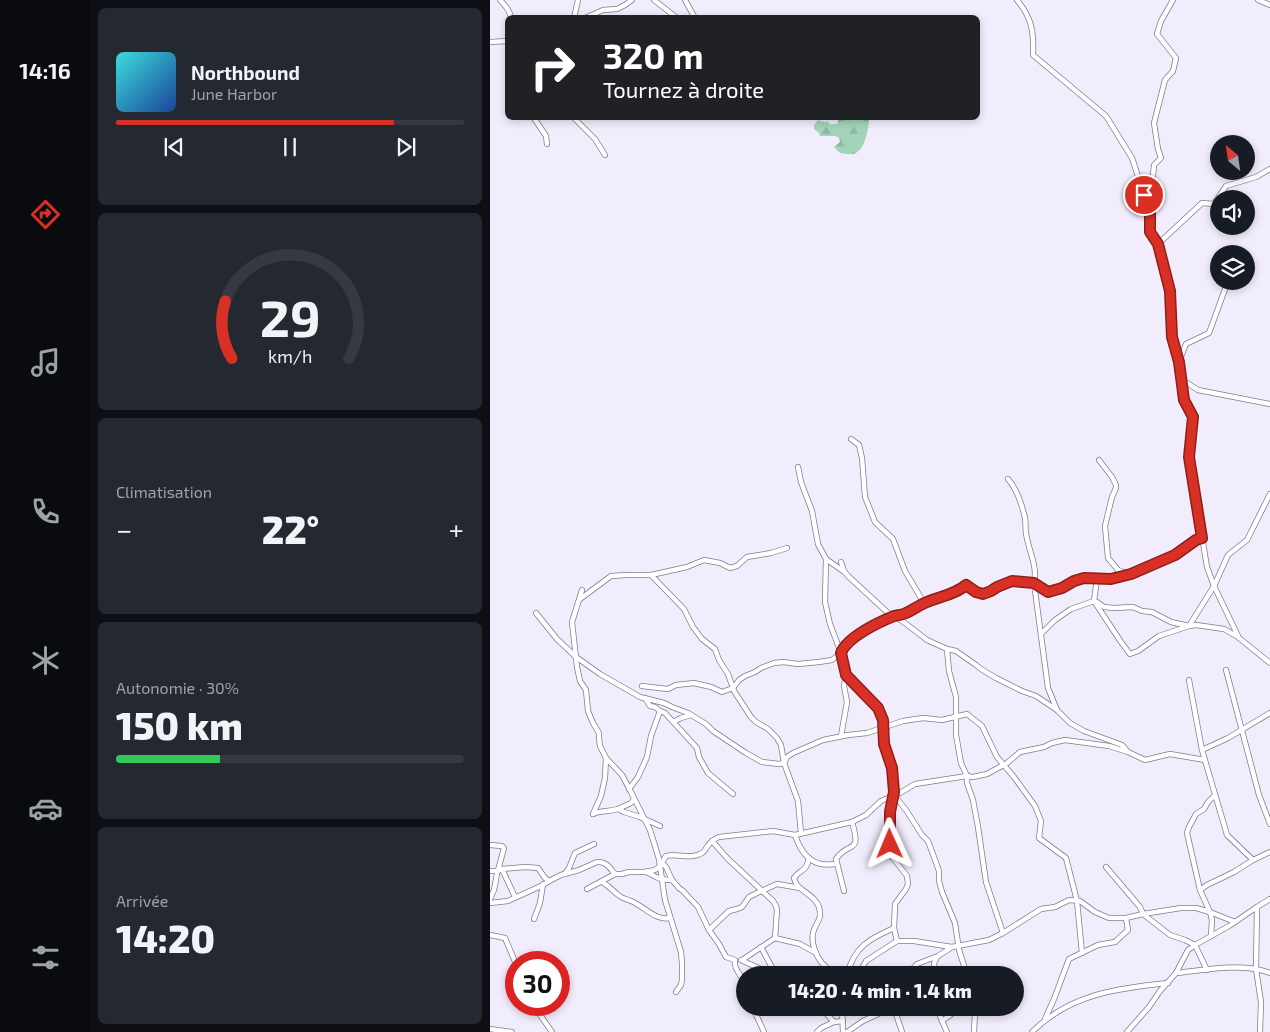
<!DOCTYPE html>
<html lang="fr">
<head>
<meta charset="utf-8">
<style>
  :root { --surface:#171b24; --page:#242831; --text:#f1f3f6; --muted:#9ea1a6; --line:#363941; --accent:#d93025 }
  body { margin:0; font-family:"Exo 2",sans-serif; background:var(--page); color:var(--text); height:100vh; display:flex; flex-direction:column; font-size:19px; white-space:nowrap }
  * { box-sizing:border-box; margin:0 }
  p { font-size:16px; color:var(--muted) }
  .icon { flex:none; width:28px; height:28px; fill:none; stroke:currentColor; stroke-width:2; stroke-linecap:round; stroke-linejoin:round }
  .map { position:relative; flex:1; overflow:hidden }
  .side { display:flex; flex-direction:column; gap:8px; padding:8px; background:#0d0f14; width:400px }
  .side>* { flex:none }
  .top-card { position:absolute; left:15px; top:15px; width:475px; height:105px; border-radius:8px; box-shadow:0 2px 8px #0003; background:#202124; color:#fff; overflow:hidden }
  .needle { width:32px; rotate:331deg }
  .tools { position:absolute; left:720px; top:135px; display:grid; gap:10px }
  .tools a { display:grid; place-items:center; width:45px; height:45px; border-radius:50%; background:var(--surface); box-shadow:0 2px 8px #0003; font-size:25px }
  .speed { position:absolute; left:15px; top:951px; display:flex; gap:10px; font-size:25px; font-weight:700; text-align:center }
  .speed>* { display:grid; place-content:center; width:65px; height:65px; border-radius:50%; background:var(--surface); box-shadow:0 2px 8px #0003; line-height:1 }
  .speed .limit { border:8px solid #d22; background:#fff; color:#111 }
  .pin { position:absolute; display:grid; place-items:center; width:42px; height:42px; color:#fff; margin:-21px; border:2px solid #fff; border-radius:50%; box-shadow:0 1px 5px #0007 }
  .me { position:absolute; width:55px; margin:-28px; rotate:359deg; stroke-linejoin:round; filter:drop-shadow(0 0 4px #0008) }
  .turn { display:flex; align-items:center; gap:18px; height:105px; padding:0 15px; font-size:22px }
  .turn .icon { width:65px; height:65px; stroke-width:2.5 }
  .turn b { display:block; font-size:35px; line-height:42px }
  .big { font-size:38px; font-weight:800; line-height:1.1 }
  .side .card { flex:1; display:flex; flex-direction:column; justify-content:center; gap:8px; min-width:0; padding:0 18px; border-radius:8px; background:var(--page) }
  .side .dial { align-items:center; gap:0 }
  .dial svg { height:130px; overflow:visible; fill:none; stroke:var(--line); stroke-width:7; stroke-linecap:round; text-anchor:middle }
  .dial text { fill:var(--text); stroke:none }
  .song { display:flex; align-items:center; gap:15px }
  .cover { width:60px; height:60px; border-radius:8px; background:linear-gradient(135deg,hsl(180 70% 55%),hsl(220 70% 35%)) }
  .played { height:5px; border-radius:2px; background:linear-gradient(90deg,var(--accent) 80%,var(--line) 80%) }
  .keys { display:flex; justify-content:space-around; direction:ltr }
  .heat { display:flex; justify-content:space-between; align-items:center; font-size:28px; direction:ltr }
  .charge { height:8px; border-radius:4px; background:linear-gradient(90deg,#34c759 30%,var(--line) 0) }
  .trip { position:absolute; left:246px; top:966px; width:288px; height:50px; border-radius:25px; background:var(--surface); box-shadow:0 2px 8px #0003; font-weight:800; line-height:50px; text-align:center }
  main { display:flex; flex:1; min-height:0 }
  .menu { display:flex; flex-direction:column; width:90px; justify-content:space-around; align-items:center; background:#090b0e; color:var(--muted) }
  .menu .icon { width:35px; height:35px }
  .menu .selected { color:var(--accent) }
  .menu b { font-size:22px; color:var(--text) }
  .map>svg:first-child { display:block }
  .forest { fill:url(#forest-firs) }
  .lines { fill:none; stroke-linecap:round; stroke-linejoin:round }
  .street-casing { stroke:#817a91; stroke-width:6 }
  .street { stroke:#fff; stroke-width:4.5 }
  .route-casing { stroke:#8d1f18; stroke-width:12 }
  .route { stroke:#d93025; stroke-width:9 }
</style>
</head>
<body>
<main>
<nav class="menu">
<b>14:16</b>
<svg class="icon selected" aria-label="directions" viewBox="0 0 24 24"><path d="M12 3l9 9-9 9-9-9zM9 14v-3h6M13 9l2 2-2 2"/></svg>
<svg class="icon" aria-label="music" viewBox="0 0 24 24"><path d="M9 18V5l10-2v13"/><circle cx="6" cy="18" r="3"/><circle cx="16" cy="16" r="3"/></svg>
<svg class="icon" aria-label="phone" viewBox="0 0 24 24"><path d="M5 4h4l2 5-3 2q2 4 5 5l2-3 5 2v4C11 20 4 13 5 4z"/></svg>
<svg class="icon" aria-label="climate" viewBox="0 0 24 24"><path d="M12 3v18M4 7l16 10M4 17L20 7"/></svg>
<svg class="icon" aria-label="car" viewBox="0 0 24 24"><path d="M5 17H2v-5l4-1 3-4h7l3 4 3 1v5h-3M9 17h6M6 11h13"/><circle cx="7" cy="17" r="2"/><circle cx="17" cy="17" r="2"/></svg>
<svg class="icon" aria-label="filters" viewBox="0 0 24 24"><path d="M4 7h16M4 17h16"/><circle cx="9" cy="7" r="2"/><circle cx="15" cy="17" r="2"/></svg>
</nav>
<section class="side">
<div class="card">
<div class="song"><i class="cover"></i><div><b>Northbound</b><p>June Harbor</p></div></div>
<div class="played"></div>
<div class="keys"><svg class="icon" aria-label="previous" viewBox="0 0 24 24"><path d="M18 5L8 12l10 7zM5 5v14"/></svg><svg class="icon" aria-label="pause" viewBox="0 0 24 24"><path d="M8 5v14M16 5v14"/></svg><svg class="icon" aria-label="next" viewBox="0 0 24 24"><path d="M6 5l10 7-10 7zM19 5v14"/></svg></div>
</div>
<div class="card dial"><svg viewBox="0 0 100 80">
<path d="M14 69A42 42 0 1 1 86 69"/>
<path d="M14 69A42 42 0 0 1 10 34" stroke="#d93025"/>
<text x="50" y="56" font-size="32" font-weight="700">29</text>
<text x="50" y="72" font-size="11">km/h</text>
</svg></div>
<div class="card"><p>Climatisation</p>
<div class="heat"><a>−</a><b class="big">22°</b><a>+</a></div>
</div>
<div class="card"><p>Autonomie · 30%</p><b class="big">150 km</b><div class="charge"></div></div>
<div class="card"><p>Arrivée</p><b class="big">14:20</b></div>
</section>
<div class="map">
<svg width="780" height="1032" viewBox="0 0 780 1032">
  <defs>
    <pattern id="forest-firs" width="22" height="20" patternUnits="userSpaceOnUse" patternTransform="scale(1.25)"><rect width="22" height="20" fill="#a3d4b9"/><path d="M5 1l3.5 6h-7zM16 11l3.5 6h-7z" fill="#8cb69f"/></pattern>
  </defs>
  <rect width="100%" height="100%" fill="#f1edfc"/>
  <!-- forest -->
  <path class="forest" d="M349 118 352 119 354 118 356 120 362 118H379C379 128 375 152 363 154 359 155 353 153 350 153L344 147 350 142 349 138 346 136H330L329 133 324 129V125L328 120 335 122 337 121 340 124H347Z"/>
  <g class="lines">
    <!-- street casing -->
    <g class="street-casing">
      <g id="street">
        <path d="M10 0C15 5 20 11 21 18"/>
        <polyline points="164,0 187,18"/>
        <polyline points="195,0 205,18"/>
        <path d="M527 0C542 18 544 32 543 55L616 116 642 158 660 213V232L668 244 680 291 682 337 689 362 694 400 703 417 699 457 717 567 724 586 749 638 780 663"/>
        <polyline points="768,0 780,5"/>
        <polyline points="84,18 88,0"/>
        <polyline points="95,18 113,10 127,9 135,5 142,0"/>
        <polyline points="0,42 18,41"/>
        <polyline points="44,118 56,136 57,144"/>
        <polyline points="84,118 105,139 115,155"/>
        <polyline points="660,209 664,165 671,158 668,149 664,123 675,80 683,71 686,58 667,34 671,21 683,0"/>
        <polyline points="668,244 712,203 724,204 736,186 766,177 780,169"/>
        <polyline points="689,362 696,344 719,333 738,281"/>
        <polyline points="691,379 708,390 780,404"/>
        <polyline points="361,439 369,445 372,458 375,497 385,522 403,539 415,571 434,603"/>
        <polyline points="609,460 622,477 626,485 626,488 622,497 615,526 618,558 628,570 640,574"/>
        <polyline points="308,467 311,482 322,511 328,544 336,559 335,602 340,624 351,653 356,675 354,686 357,702 351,736"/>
        <path d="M518 479C527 489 532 505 535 518 536 523 535 528 536 533 538 550 548 565 544 583L558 688 567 710"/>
        <polyline points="336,559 353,571"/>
        <polyline points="351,562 354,571 358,576 397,612 415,623 437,640 457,649 459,671 466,697 466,735 471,763 477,776 477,783 483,800 488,827 496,882 513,933"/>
        <polyline points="161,575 194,609 203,627 212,639 225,649 229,660 238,674 244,691 261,717 266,722 278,729 287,738 291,745 294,763 308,801 311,833"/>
        <polyline points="607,579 604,601 631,642 640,654 648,651 669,636 699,626 724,586 738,555 757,540 780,494"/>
        <polyline points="92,590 82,622 87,667 90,681 96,690 98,711 103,723 109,733 109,738 110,746 116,758 115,778 111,796 103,814"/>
        <polyline points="90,599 121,576 136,575 161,575 197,567 214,560 230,563 240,568 247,566 257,557 281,553 297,548"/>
        <polyline points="607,602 614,607 624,608 643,607 652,611 662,612 681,622 699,626 706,625 734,629 748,637"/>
        <polyline points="46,613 67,639 86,657 110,674 150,697 174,703 182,707 198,713 216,724 223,731 256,753 272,762 289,764 294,763 297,757 303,753 333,740 358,735 377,733 413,721 433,718 452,720 477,714 492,726 507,757 524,777 545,806 551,821 549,838 576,858 587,901 592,953"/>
        <polyline points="551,634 565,620 581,609 604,601"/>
        <polyline points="457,649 466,651 486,665 491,669 506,678 532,691 546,696 567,710 580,723 594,731 632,745 637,751"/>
        <polyline points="736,670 769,795 780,824"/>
        <polyline points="356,675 389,710 393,724 396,750 402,768 404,792 400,812 401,844 403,858 417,876 418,884 416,889 405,904 404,928 407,941"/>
        <polyline points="699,680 712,750 737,835 763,860"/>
        <polyline points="152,686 178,689 186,685 204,683 221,687 232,692 243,688 249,680 255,676 265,672 271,668 284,663 293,662 308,664 329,662 342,660 351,653 355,645 382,626 397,621 404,616 414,614 434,603 462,593 472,588 476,585 486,592 493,594 501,591 507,587 522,581 544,583 558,592 572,589 584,581 594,578 621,579 641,574 685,555 705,540 712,537"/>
        <polyline points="170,711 175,713 207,748 209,757 218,773 243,794"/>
        <polyline points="183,722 191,718 201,715"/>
        <polyline points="712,750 738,738 780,713"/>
        <polyline points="116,758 132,775 141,792 160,830 169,859 175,900 191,952 192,963 192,980 191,985 186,992"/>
        <polyline points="139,789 148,777 157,757 161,736 170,711 165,707 160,706 155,698"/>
        <polyline points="404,795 416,810 432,835 438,841 444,857 449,871 449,881 452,892 465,923 469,950 477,975"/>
        <polyline points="128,809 141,803 144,799"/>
        <path d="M103 814C112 810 119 812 128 809L134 812 150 817 170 826"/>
        <path d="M305 835C309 847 316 861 331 864 336 865 342 864 347 864"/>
        <polyline points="222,841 238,859 283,901 286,906 287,910 285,938 252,960"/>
        <polyline points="0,845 12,846 14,848 7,874 4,890 0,899"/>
        <path d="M319 858C316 873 311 868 304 878 305 882 307 886 310 888 317 894 326 898 329 907 333 920 325 923 323 933 321 943 326 956 332 963 336 967 340 970 342 975"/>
        <path d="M170 866 173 864 176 867 182 880 189 888 193 891 208 907 219 930 229 944 236 957 245 960C244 970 249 971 252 979 254 985 252 990 255 996"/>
        <polyline points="616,867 650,907 653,914 680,935 695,940 705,945 717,970"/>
        <polyline points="12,869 35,867 48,868 55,878 59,881"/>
        <polyline points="0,871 6,871 12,869 25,897"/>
        <polyline points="76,872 79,868 85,853 104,844"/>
        <path d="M156 872C160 873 162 875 166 877 171 880 177 880 182 880"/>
        <path d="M112 882C118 885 122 890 127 894 131 898 136 899 141 901 154 906 165 921 180 918"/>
        <path d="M97 889 125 874H132L139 872H154L165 870 170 866 176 856C187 853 201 860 212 853 215 852 215 849 217 847 220 842 224 839 229 837L283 831 305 835 362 822 376 815 391 801 410 793 425 784 477 776 483 777 497 774 517 763 530 752 554 747 562 743 575 740 619 746 638 752 655 760 680 754 715 760"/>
        <polyline points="710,890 717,885 744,872 763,860 780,852"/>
        <path d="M354 891 346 859C359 840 372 856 362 822"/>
        <path d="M0 903 18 901 53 885 59 881 71 875 89 870 107 862C116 861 120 868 125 874"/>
        <polyline points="767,907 766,969 771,1002 770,1032"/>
        <polyline points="44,919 50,903 53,884"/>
        <polyline points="219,930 239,911 247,909 252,907 259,897 267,893 287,884 310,888"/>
        <polyline points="0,935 15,938 26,964"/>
        <polyline points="721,936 722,920 720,912 710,890 697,833 699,827 706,814 714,809 718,802 725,795"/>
        <polyline points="285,938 310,944 326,953"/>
        <polyline points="271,947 286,975"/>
        <polyline points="251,960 284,975"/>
        <path d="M686 973C714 970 753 962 780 973"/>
        <path d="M357 975C364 947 379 939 404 928"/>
        <polyline points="371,975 372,968 376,961 407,941 424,941 462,947 499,940 513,933 551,909 565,907 579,900 590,901 605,912 619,918 636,918 653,914 691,908 706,908 720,912 745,922"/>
        <polyline points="417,975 427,964 448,956 462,947"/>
        <polyline points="445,975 444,963 447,957"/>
        <polyline points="45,1005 48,1012 62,1032"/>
        <polyline points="263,1008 274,1032"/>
        <polyline points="331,1008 344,1022 353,1021"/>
        <polyline points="352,1008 353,1032"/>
        <polyline points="404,1008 412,1032"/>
        <polyline points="447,1008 452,1021 470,1008"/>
        <polyline points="555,1019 564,999 579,959 608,945 625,942 638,930 636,918"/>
        <polyline points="452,1021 457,1032"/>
        <polyline points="0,1029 22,1032"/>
        <polyline points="327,1032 331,1028 344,1022"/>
        <polyline points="357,1032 373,1021 401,1008"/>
        <polyline points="484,1032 485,1012 485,1008"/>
        <path d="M542 1032C580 994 628 988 678 983"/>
        <polyline points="637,1032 659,1007 670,991 686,973 698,950 705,945 739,926 767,907 780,899"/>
      </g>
    </g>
    <!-- street -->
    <use href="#street" class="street"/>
  </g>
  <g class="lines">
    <!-- route casing -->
    <g class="route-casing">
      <path id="route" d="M400 844V812L404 792 402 768 394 744 393 720 388 708 356 675 351 653C357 637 389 622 404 616 408 615 412 615 416 613 423 610 429 605 437 602 449 597 466 594 476 585L486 592 493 594 501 591 507 587 522 581 544 583 558 592 572 588 584 581 594 578 621 579 641 574 685 555 706 540 712 538 699 457 703 417 694 400 689 362 682 337 680 291 668 244 660 232V213L654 195"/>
    </g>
    <!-- route -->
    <use href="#route" class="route"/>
  </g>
</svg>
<div class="tools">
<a><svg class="needle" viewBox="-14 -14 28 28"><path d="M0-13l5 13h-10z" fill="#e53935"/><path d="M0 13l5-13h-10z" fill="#9ea1a6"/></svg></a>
<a><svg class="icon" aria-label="sound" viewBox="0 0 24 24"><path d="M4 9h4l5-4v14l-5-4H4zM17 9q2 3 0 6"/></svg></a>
<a><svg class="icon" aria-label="layers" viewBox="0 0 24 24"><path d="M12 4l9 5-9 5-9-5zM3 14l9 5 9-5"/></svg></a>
</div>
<div class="speed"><div class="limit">30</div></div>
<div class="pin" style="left:654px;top:195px;background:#d93025"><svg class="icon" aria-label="arrive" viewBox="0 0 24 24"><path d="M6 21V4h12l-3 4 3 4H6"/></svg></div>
<svg class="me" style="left:400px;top:844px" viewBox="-20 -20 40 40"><path d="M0-17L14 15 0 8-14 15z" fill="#d93025" stroke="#fff" stroke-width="4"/></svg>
<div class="trip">14:20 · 4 min · 1.4 km</div>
<div class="top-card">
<div class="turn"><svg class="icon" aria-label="right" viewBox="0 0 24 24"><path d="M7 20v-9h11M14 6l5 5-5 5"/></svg><div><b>320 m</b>Tournez à droite</div></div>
</div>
</div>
</main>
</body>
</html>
